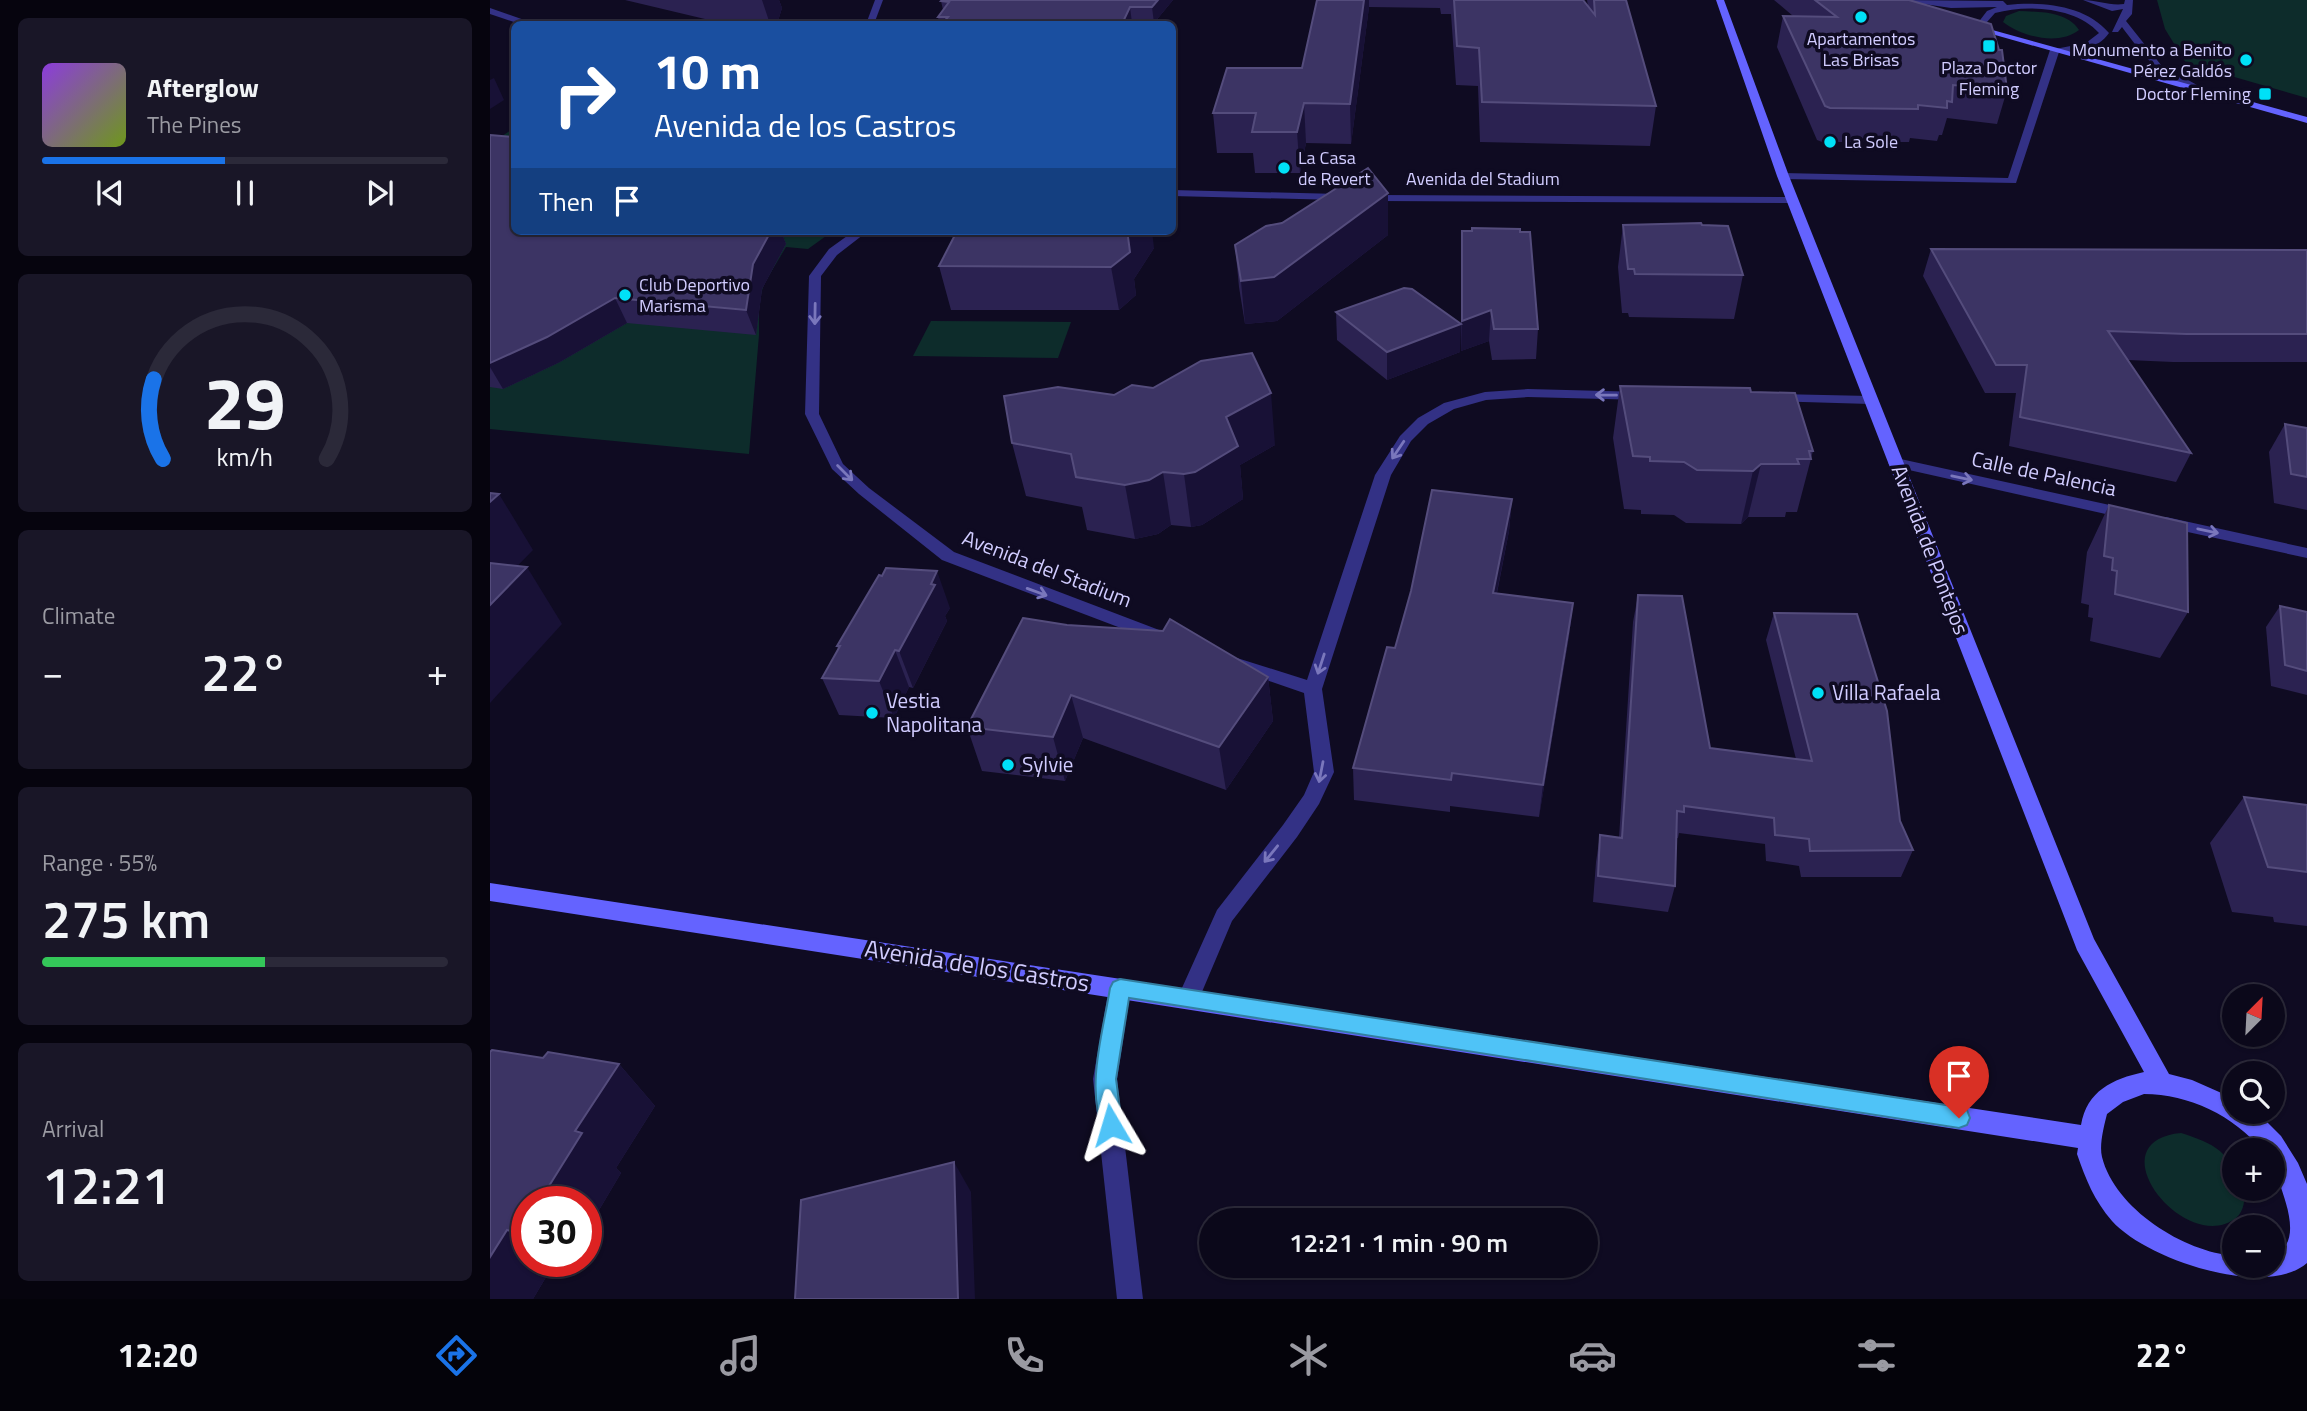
<!DOCTYPE html>
<html lang="en">
<head>
<meta charset="utf-8">
<style>
  :root { --surface:#0b081a; --page:#191627; --text:#f1f3f6; --muted:#9a9aa2; --line:#2b2939; --accent:#1a73e8 }
  body { margin:0; font-family:"Titillium Web",sans-serif; background:var(--page); color:var(--text); height:100vh; display:flex; flex-direction:column; font-size:26px; white-space:nowrap }
  * { box-sizing:border-box; margin:0 }
  p { font-size:23px; color:var(--muted) }
  .icon { flex:none; width:38px; height:38px; fill:none; stroke:currentColor; stroke-width:2; stroke-linecap:round; stroke-linejoin:round }
  .map { position:relative; flex:1; overflow:hidden }
  .side { display:flex; flex-direction:column; gap:18px; padding:18px; background:#06040e; width:490px }
  .side>* { flex:none }
  .guide { position:absolute; left:21px; top:21px; width:665px; height:214px; border-radius:10px; box-shadow:0 2px 5px #0004,0 0 0 2px var(--line); background:#1a4fa0; color:#fff; overflow:hidden }
  .needle { width:46px; rotate:24deg }
  .tools { position:absolute; left:1732px; top:984px; display:grid; gap:14px }
  .tools a { display:grid; place-items:center; width:63px; height:63px; border-radius:50%; background:var(--surface); box-shadow:0 2px 5px #0004,0 0 0 2px var(--line); font-size:35px }
  .speed { position:absolute; left:21px; top:1186px; display:flex; gap:14px; font-size:35px; font-weight:700; text-align:center }
  .speed>* { display:grid; place-content:center; width:91px; height:91px; border-radius:50%; background:var(--surface); box-shadow:0 2px 5px #0004,0 0 0 2px var(--line); line-height:1 }
  .speed .limit { border:10px solid #d22; background:#fff; color:#111 }
  .pin { position:absolute; display:grid; place-items:center; width:60px; height:60px; color:#fff; margin:-72px -30px; border-radius:50% 50% 50% 0; rotate:-45deg; box-shadow:0 0 7px #0007 }
  .pin .icon { rotate:45deg }
  .me { position:absolute; width:77px; margin:-38px; rotate:353deg; stroke-linejoin:round; filter:drop-shadow(0 0 5px #0008) }
  .turn { display:flex; align-items:center; gap:24px; height:147px; padding:0 28px; font-size:32px }
  .turn .icon { width:91px; height:91px; stroke-width:2.5 }
  .turn b { display:block; font-size:49px; line-height:60px }
  .then { display:flex; align-items:center; height:66px; padding:0 28px; background:#0003; gap:14px; font-size:26px }
  .big { font-size:52px; font-weight:600; line-height:1.1 }
  .side .widget { flex:1; display:flex; flex-direction:column; justify-content:center; gap:10px; min-width:0; padding:0 24px; border-radius:10px; background:var(--page) }
  .side .dial { align-items:center; gap:0 }
  .dial svg { height:182px; overflow:visible; fill:none; stroke:var(--line); stroke-width:7; stroke-linecap:round; text-anchor:middle }
  .dial text { fill:var(--text); stroke:none }
  .song { display:flex; align-items:center; gap:21px }
  .cover { width:84px; height:84px; border-radius:10px; background:linear-gradient(135deg,hsl(270 70% 55%),hsl(80 70% 35%)) }
  .played { height:7px; border-radius:4px; background:linear-gradient(90deg,var(--accent) 45%,var(--line) 45%) }
  .keys { display:flex; justify-content:space-around; direction:ltr }
  .heat { display:flex; justify-content:space-between; align-items:center; font-size:38px; direction:ltr }
  .charge { height:10px; border-radius:5px; background:linear-gradient(90deg,#34c759 55%,var(--line) 0) }
  .trip { position:absolute; left:709px; top:1208px; width:399px; height:70px; border-radius:35px; background:var(--surface); box-shadow:0 2px 5px #0004,0 0 0 2px var(--line); font-weight:600; line-height:70px; text-align:center }
  .menu { display:flex; height:112px; justify-content:space-around; align-items:center; background:#04030a; color:var(--muted) }
  .menu .icon { width:49px; height:49px }
  .menu .selected { color:var(--accent) }
  .menu b { font-size:32px; color:var(--text) }
  main { display:flex; flex:1; min-height:0 }
  .map>svg:first-child { display:block }
  .green { fill:#0d2c2b }
  .lines { fill:none; stroke-linecap:round; stroke-linejoin:round }
  .minor { fill:#333185; fill-rule:evenodd }
  .secondary { fill:#6463ff; fill-rule:evenodd }
  .wall { fill:#2b2251 }
  .shaded-wall { fill:#181136 }
  .building { fill:#3c3464; stroke:#544c7c; stroke-width:2 }
  .oneway { stroke:#7a77bc }
  .route { fill:#4fc3f7; stroke:#337fa1; stroke-width:2 }
  .poi-dot { fill:#00e1f7; stroke:#0f0b22; stroke-width:2.5 }
  .labels { text-anchor:middle; stroke-width:7; stroke-linejoin:round; paint-order:stroke }
  .far-poi-label { font-size:18px; fill:#d1ccff; stroke:#0f0b22; text-anchor:start }
  .far-street-label { font-size:18px; fill:#d1ccff; stroke:#0f0b22 }
  .street-label { font-size:21px; fill:#d1ccff; stroke:#0f0b22 }
  .poi-label { font-size:21px; fill:#d1ccff; stroke:#0f0b22; text-anchor:start }
  .near-street-label { font-size:24px; fill:#d1ccff; stroke:#0f0b22 }
</style>
</head>
<body>
<main>
<section class="side">
<div class="widget">
<div class="song"><i class="cover"></i><div><b>Afterglow</b><p>The Pines</p></div></div>
<div class="played"></div>
<div class="keys"><svg class="icon" aria-label="previous" viewBox="0 0 24 24"><path d="M18 5L8 12l10 7zM5 5v14"/></svg><svg class="icon" aria-label="pause" viewBox="0 0 24 24"><path d="M8 5v14M16 5v14"/></svg><svg class="icon" aria-label="next" viewBox="0 0 24 24"><path d="M6 5l10 7-10 7zM19 5v14"/></svg></div>
</div>
<div class="widget dial"><svg viewBox="0 0 100 80">
<path d="M14 69A42 42 0 1 1 86 69"/>
<path d="M14 69A42 42 0 0 1 10 34" stroke="#1a73e8"/>
<text x="50" y="56" font-size="32" font-weight="700">29</text>
<text x="50" y="72" font-size="11">km/h</text>
</svg></div>
<div class="widget"><p>Climate</p>
<div class="heat"><a>−</a><b class="big">22°</b><a>+</a></div>
</div>
<div class="widget"><p>Range · 55%</p><b class="big">275 km</b><div class="charge"></div></div>
<div class="widget"><p>Arrival</p><b class="big">12:21</b></div>
</section>
<div class="map">
<svg width="1817" height="1299" viewBox="0 0 1817 1299">
  <rect width="100%" height="100%" fill="#0f0b22"/>
  <!-- green -->
  <g class="green">
    <polygon points="1667,0 1817,0 1817,98 1696,63 1675,29"/>
    <path d="M1529 11C1549 12 1577 11 1589 30 1569 46 1532 37 1513 22L1516 16Z"/>
    <polygon points="24,128 24,231 343,231 318,249 296,247 274,284 269,301 269,335 259,454 0,429 0,144"/>
    <polygon points="441,321 581,322 568,358 423,356"/>
    <path d="M1691 1133C1722 1143 1745 1152 1745 1188H1753C1756 1199 1754 1211 1746 1218 1696 1257 1603 1141 1691 1133Z"/>
  </g>
  <g class="lines">
    <!-- minor -->
    <g class="minor">
      <polygon points="385,0 393,0 384,24 376,24"/>
      <path d="M1407 0 1513 1 1517 5C1551 1 1596 5 1619 33 1607 50 1588 51 1569 52L1526 183 1293 179 1287 176 1293 173 1518 178 1560 50 1596 43 1609 33C1586 7 1537 4 1505 13L1489 31 1484 28 1497 11 1507 7 1461 8Z"/>
      <path d="M1593 0C1607 0 1620 6 1634 4L1635 0H1643L1642 14 1636 21 1671 65 1707 85V89C1679 91 1647 47 1632 27L1628 32H1622L1633 9 1622 11Z"/>
      <polygon points="0,8 40,22 42,24 30,24 0,14"/>
      <polygon points="682,190 889,195 1302,197 1308,200 1302,203 889,201 682,196"/>
      <polygon points="364,231 378,231 347,255 331,276 329,414 353,464 379,488 464,552 677,633 680,637 677,641 665,641 452,560 369,494 342,469 315,414 319,276 339,249"/>
      <polygon points="1038,389 1153,392 1160,396 1153,400 1038,397 996,400 964,409 938,424 921,441 901,475 832,689 844,772 829,804 807,837 742,921 706,1006 698,1009 690,1006 687,999 727,910 793,825 814,795 824,772 814,693 741,668 738,664 741,660 747,658 817,680 885,475 910,436 928,418 954,403 995,392"/>
      <polygon points="1282,394 1380,396 1387,400 1380,404 1277,401 1277,395"/>
      <polygon points="1406,458 1638,509 1646,514 1638,519 1401,466 1398,463"/>
      <polygon points="1676,517 1817,548 1817,558 1670,526 1668,522 1670,518"/>
      <polygon points="630,978 638,981 641,988 627,1079 653,1299 627,1299 603,1079 619,988 622,981"/>
    </g>
    <!-- secondary -->
    <g class="secondary">
      <path d="M1226 0H1234L1299 176 1604 939 1679 1074 1702 1080 1745 1099V1111L1768 1113 1791 1136 1808 1163 1817 1184V1263C1776 1299 1657 1260 1622 1221 1604 1200 1596 1180 1587 1154L1588 1148 0 901V883L1591 1125C1597 1091 1622 1079 1654 1072L1587 950 1572 911 1287 176ZM1654 1094C1699 1094 1744 1116 1772 1150H1783C1783 1155 1782 1162 1784 1167 1791 1191 1817 1243 1783 1255V1265H1745V1256C1694 1252 1625 1209 1612 1157 1609 1145 1614 1126 1617 1114L1633 1102Z"/>
      <polygon points="1477,23 1817,117 1817,123 1477,27"/>
    </g>
  </g>
  <!-- wall -->
  <g class="wall">
    <polygon points="135,0 289,0 292,8 287,24 236,24"/>
    <polygon points="683,0 664,23 642,23 641,24 449,24 448,17 453,10 451,1"/>
    <polygon points="827,0 1093,0 1098,6 1097,0 1136,0 1166,106 1160,146 990,142 988,86 966,85 961,14 951,14 950,8 879,7 861,144 816,143 810,173 765,173 763,153 727,153 723,113 812,68"/>
    <polygon points="1284,0 1419,0 1517,90 1507,124 1457,118 1452,135 1449,135 1447,141 1420,138 1419,142 1332,142 1327,140 1287,47 1293,16 1303,16"/>
    <polygon points="0,135 24,231 291,231 296,244 272,289 266,335 137,323 70,362 13,389 0,387"/>
    <polygon points="898,193 898,235 787,321 755,324 749,287 745,245 792,223"/>
    <polygon points="1133,225 1212,225 1253,275 1244,319 1139,317 1138,313 1132,313 1128,267"/>
    <polygon points="972,231 1030,232 1048,329 1046,359 1002,360 999,341 971,351"/>
    <polygon points="664,248 644,279 646,295 629,310 461,310 449,266"/>
    <polygon points="1441,249 1817,250 1817,362 1683,362 1638,360 1701,453 1686,482 1519,446 1526,393 1495,393 1433,276"/>
    <polygon points="846,312 970,352 897,380 847,340"/>
    <polygon points="1130,386 1261,392 1323,451 1307,512 1296,512 1295,517 1258,517 1251,524 1196,523 1184,515 1151,514 1151,510 1134,509 1123,438"/>
    <polygon points="624,395 785,445 750,465 753,499 712,525 701,527 681,525 668,534 645,539 597,530 592,507 536,496 522,443"/>
    <polygon points="1795,424 1817,428 1817,510 1784,503 1779,452"/>
    <polygon points="1022,499 1019,531 1007,593 1083,603 1079,636 1049,817 960,806 960,812 864,800 863,768 905,648"/>
    <polygon points="1619,505 1698,612 1670,658 1600,641 1603,618 1598,617 1599,605 1591,603 1597,552"/>
    <polygon points="1148,595 1220,748 1306,759 1276,640 1284,613 1410,821 1423,850 1411,877 1311,877 1309,866 1276,861 1275,844 1189,833 1188,838 1186,838 1185,886 1178,912 1103,902 1106,862 1110,835 1129,838 1143,622"/>
    <polygon points="1790,606 1817,612 1817,695 1781,686 1776,627"/>
    <polygon points="460,608 455,616 457,621 423,688 419,687 404,718 349,715 332,678 348,650 347,646"/>
    <polygon points="533,618 778,677 783,721 736,790 593,738 575,781 492,771 477,727"/>
    <polygon points="1754,797 1817,805 1817,926 1784,922 1783,917 1742,912 1720,843"/>
    <polygon points="53,1058 129,1064 165,1106 126,1168 131,1173 96,1232 96,1202 37,1202 37,1262 79,1262 74,1270 62,1267 43,1299 0,1299"/>
  </g>
  <!-- shaded-wall -->
  <g class="shaded-wall">
    <polygon points="272,0 289,0 292,8 287,24 280,24"/>
    <polygon points="668,0 683,0 664,23 662,7"/>
    <polygon points="874,0 879,0 879,7 861,144 860,104"/>
    <polygon points="640,7 642,23 641,24 632,24"/>
    <polygon points="4,78 14,100 0,109 0,80"/>
    <polygon points="814,103 816,143 810,173 807,132"/>
    <polygon points="898,193 898,235 787,321 755,324 751,281"/>
    <polygon points="267,231 291,231 296,244 272,289 266,335 256,310"/>
    <polygon points="641,231 662,231 664,248 644,279 646,295 629,310 621,267"/>
    <polygon points="125,298 137,323 70,362 13,389 0,367 0,363"/>
    <polygon points="1001,310 999,341 971,351 972,321"/>
    <polygon points="971,324 970,352 897,380 897,352"/>
    <polygon points="781,393 785,445 750,465 753,499 712,525 701,527 694,474 736,417"/>
    <polygon points="1271,464 1258,517 1251,524 1263,471"/>
    <polygon points="673,472 681,525 668,534 645,539 635,485"/>
    <polygon points="9,494 43,550 0,594 0,502"/>
    <polygon points="1022,499 1019,531 1000,626 1003,593"/>
    <polygon points="37,567 72,624 0,703 0,605"/>
    <polygon points="447,571 460,608 455,616 457,621 423,688 409,651"/>
    <polygon points="1083,603 1079,636 1049,817 1053,785"/>
    <polygon points="405,650 419,687 404,718 389,681"/>
    <polygon points="778,677 783,721 736,790 729,747"/>
    <polygon points="581,695 593,738 575,781 563,737"/>
    <polygon points="129,1064 165,1106 126,1168 131,1173 96,1232 96,1202 49,1202 85,1131"/>
    <polygon points="464,1162 481,1192 485,1299 468,1299"/>
    <polygon points="37,1222 37,1238 30,1233"/>
    <polygon points="17,1230 37,1246 37,1262 55,1262 62,1267 43,1299 0,1299 0,1257"/>
    <polygon points="65,1262 79,1262 74,1270"/>
  </g>
  <!-- building -->
  <g class="building">
    <polygon points="452,0 668,0 662,7 640,7 632,24 452,24 458,17 448,17 459,2 451,1"/>
    <polygon points="827,0 874,0 860,104 814,103 807,132 762,132 766,113 723,113 737,68 812,68"/>
    <polygon points="964,0 1093,0 1105,15 1104,0 1136,0 1166,106 992,102 989,48 967,46"/>
    <polygon points="1325,0 1419,0 1501,24 1509,50 1512,50 1517,90 1463,85 1462,102 1457,101 1457,108 1428,105 1428,109 1340,108 1335,106 1293,16 1347,17"/>
    <polygon points="0,135 24,137 24,231 281,231 263,264 256,310 125,298 57,337 0,363"/>
    <polygon points="878,168 898,193 784,277 751,281 745,245 776,226 792,223"/>
    <polygon points="1211,223 1212,225 1238,226 1253,275 1145,274 1144,269 1138,269 1133,225"/>
    <polygon points="982,228 1030,229 1030,232 1040,232 1048,329 1004,329 1001,310 972,321 972,231 982,231"/>
    <polygon points="467,231 641,231 638,237 640,252 621,267 449,266"/>
    <polygon points="1441,249 1817,250 1817,334 1696,334 1618,331 1701,453 1530,417 1537,365 1506,365"/>
    <polygon points="914,288 922,289 971,324 897,352 846,312"/>
    <polygon points="762,353 781,393 736,417 748,446 705,472 694,474 673,472 659,480 635,485 586,477 581,454 522,443 514,396 568,387 624,395 642,385 663,388 711,361"/>
    <polygon points="1130,386 1260,388 1261,392 1305,393 1323,451 1319,451 1321,459 1307,459 1309,464 1271,464 1263,471 1207,470 1194,462 1160,461 1160,457 1143,456"/>
    <polygon points="1795,424 1817,428 1817,477 1801,474"/>
    <polygon points="942,490 1022,499 1003,593 1083,603 1053,785 962,773 961,780 863,768 897,647 905,648 921,591"/>
    <polygon points="0,493 9,494 0,502"/>
    <polygon points="1619,505 1697,523 1698,612 1625,594 1627,571 1622,570 1623,558 1614,556"/>
    <polygon points="0,563 37,567 0,605"/>
    <polygon points="396,568 447,571 441,584 445,585 409,651 405,650 389,681 332,678 350,646 347,646 389,575 392,576"/>
    <polygon points="1148,595 1192,596 1220,748 1322,761 1284,613 1367,614 1397,711 1410,821 1423,850 1320,851 1319,839 1285,835 1284,818 1194,806 1194,812 1187,811 1185,886 1108,876 1110,835 1132,838"/>
    <polygon points="1790,606 1817,612 1817,671 1795,665"/>
    <polygon points="533,618 577,625 673,631 680,619 778,677 729,747 581,695 563,737 477,727"/>
    <polygon points="1754,797 1817,805 1817,872 1778,867"/>
    <polygon points="2,1050 53,1058 58,1052 129,1064 85,1131 92,1133 49,1202 37,1202 37,1222 30,1233 17,1230 0,1257 0,1052"/>
    <polygon points="464,1162 468,1299 305,1299 311,1200"/>
  </g>
  <!-- one-way arrows -->
  <defs><path id="oneway-shaft" d="M-6 0H5M1.5-3L5.5 0L1.5 3" fill="none" stroke-width="1.6" stroke-linecap="round" stroke-linejoin="round" transform="scale(1.75)"/></defs>
  <g class="oneway">
    <use href="#oneway-shaft" transform="translate(325 314) rotate(91)"/>
    <use href="#oneway-shaft" transform="translate(1116 395) rotate(-179)"/>
    <use href="#oneway-shaft" transform="translate(908 450) rotate(124)"/>
    <use href="#oneway-shaft" transform="translate(355 473) rotate(45)"/>
    <use href="#oneway-shaft" transform="translate(1472 478) rotate(12)"/>
    <use href="#oneway-shaft" transform="translate(1718 531) rotate(12)"/>
    <use href="#oneway-shaft" transform="translate(547 592) rotate(20)"/>
    <use href="#oneway-shaft" transform="translate(831 664) rotate(108)"/>
    <use href="#oneway-shaft" transform="translate(831 772) rotate(101)"/>
    <use href="#oneway-shaft" transform="translate(781 854) rotate(129)"/>
  </g>
  <!-- route -->
  <path class="route" d="M630 979 1469 1107 1477 1110 1480 1118 1477 1125 1469 1128 639 998 626 1079 632 1125 629 1132 621 1135 614 1132C595 1088 613 1033 620 988L623 982Z"/>
  <!-- markers -->
  <g class="poi-dot">
    <circle cx="1371" cy="17" r="7"/>
    <rect x="1492" y="39" width="14" height="14" rx="3.5"/>
    <circle cx="1756" cy="60" r="7"/>
    <rect x="1768" y="87" width="14" height="14" rx="3.5"/>
    <circle cx="1340" cy="142" r="7"/>
    <circle cx="794" cy="168" r="7"/>
    <circle cx="135" cy="295" r="7"/>
    <circle cx="1328" cy="693" r="7"/>
    <circle cx="382" cy="713" r="7"/>
    <circle cx="518" cy="765" r="7"/>
  </g>
  <g class="labels">
    <!-- far-poi labels -->
    <g class="far-poi-label">
      <text x="1371" y="45" text-anchor="middle">Apartamentos<tspan x="1371" dy="21">Las Brisas</tspan></text>
      <text x="1742" y="56" text-anchor="end">Monumento a Benito<tspan x="1742" dy="21">Pérez Galdós</tspan></text>
      <text x="1499" y="74" text-anchor="middle">Plaza Doctor<tspan x="1499" dy="21">Fleming</tspan></text>
      <text x="1761" y="100" text-anchor="end">Doctor Fleming</text>
      <text x="1354" y="148">La Sole</text>
      <text x="808" y="164">La Casa<tspan x="808" dy="21">de Revert</tspan></text>
      <text x="149" y="291">Club Deportivo<tspan x="149" dy="21">Marisma</tspan></text>
    </g>
    <!-- far-street labels -->
    <g class="far-street-label">
      <text x="993" y="185">Avenida del Stadium</text>
    </g>
    <!-- street labels -->
    <g class="street-label">
      <text transform="translate(1554 474) rotate(12)" y="7">Calle de Palencia</text>
      <text transform="translate(1440 550) rotate(69)" y="7">Avenida de Pontejos</text>
      <text transform="translate(557 569) rotate(21)" y="7">Avenida del Stadium</text>
    </g>
    <!-- poi labels -->
    <g class="poi-label">
      <text x="1342" y="700">Villa Rafaela</text>
      <text x="396" y="708">Vestia<tspan x="396" dy="24">Napolitana</tspan></text>
      <text x="532" y="772">Sylvie</text>
    </g>
    <!-- near-street labels -->
    <g class="near-street-label">
      <text transform="translate(487 966) rotate(9)" y="8">Avenida de los Castros</text>
    </g>
  </g>
</svg>
<div class="tools">
<a><svg class="needle" viewBox="-14 -14 28 28"><path d="M0-13l5 13h-10z" fill="#e53935"/><path d="M0 13l5-13h-10z" fill="#9a9aa2"/></svg></a>
<a><svg class="icon" aria-label="search" viewBox="0 0 24 24"><circle cx="10" cy="10" r="6"/><path d="M15 15l6 6"/></svg></a>
<a>+</a>
<a>−</a>
</div>
<div class="speed"><div class="limit">30</div></div>
<div class="pin" style="left:1469px;top:1118px;background:#d93025"><svg class="icon" aria-label="arrive" viewBox="0 0 24 24"><path d="M6 21V4h12l-3 4 3 4H6"/></svg></div>
<svg class="me" style="left:621px;top:1125px" viewBox="-20 -20 40 40"><path d="M0-17L14 15 0 8-14 15z" fill="#4fc3f7" stroke="#fff" stroke-width="4"/></svg>
<div class="trip">12:21 · 1 min · 90 m</div>
<div class="guide">
<div class="turn"><svg class="icon" aria-label="right" viewBox="0 0 24 24"><path d="M7 20v-9h11M14 6l5 5-5 5"/></svg><div><b>10 m</b>Avenida de los Castros</div></div>
<div class="then">Then<svg class="icon" aria-label="arrive" viewBox="0 0 24 24"><path d="M6 21V4h12l-3 4 3 4H6"/></svg></div>
</div>
</div>
</main>
<nav class="menu">
<b>12:20</b>
<svg class="icon selected" aria-label="directions" viewBox="0 0 24 24"><path d="M12 3l9 9-9 9-9-9zM9 14v-3h6M13 9l2 2-2 2"/></svg>
<svg class="icon" aria-label="music" viewBox="0 0 24 24"><path d="M9 18V5l10-2v13"/><circle cx="6" cy="18" r="3"/><circle cx="16" cy="16" r="3"/></svg>
<svg class="icon" aria-label="phone" viewBox="0 0 24 24"><path d="M5 4h4l2 5-3 2q2 4 5 5l2-3 5 2v4C11 20 4 13 5 4z"/></svg>
<svg class="icon" aria-label="climate" viewBox="0 0 24 24"><path d="M12 3v18M4 7l16 10M4 17L20 7"/></svg>
<svg class="icon" aria-label="car" viewBox="0 0 24 24"><path d="M5 17H2v-5l4-1 3-4h7l3 4 3 1v5h-3M9 17h6M6 11h13"/><circle cx="7" cy="17" r="2"/><circle cx="17" cy="17" r="2"/></svg>
<svg class="icon" aria-label="filters" viewBox="0 0 24 24"><path d="M4 7h16M4 17h16"/><circle cx="9" cy="7" r="2"/><circle cx="15" cy="17" r="2"/></svg>
<b>22°</b>
</nav>
</body>
</html>
